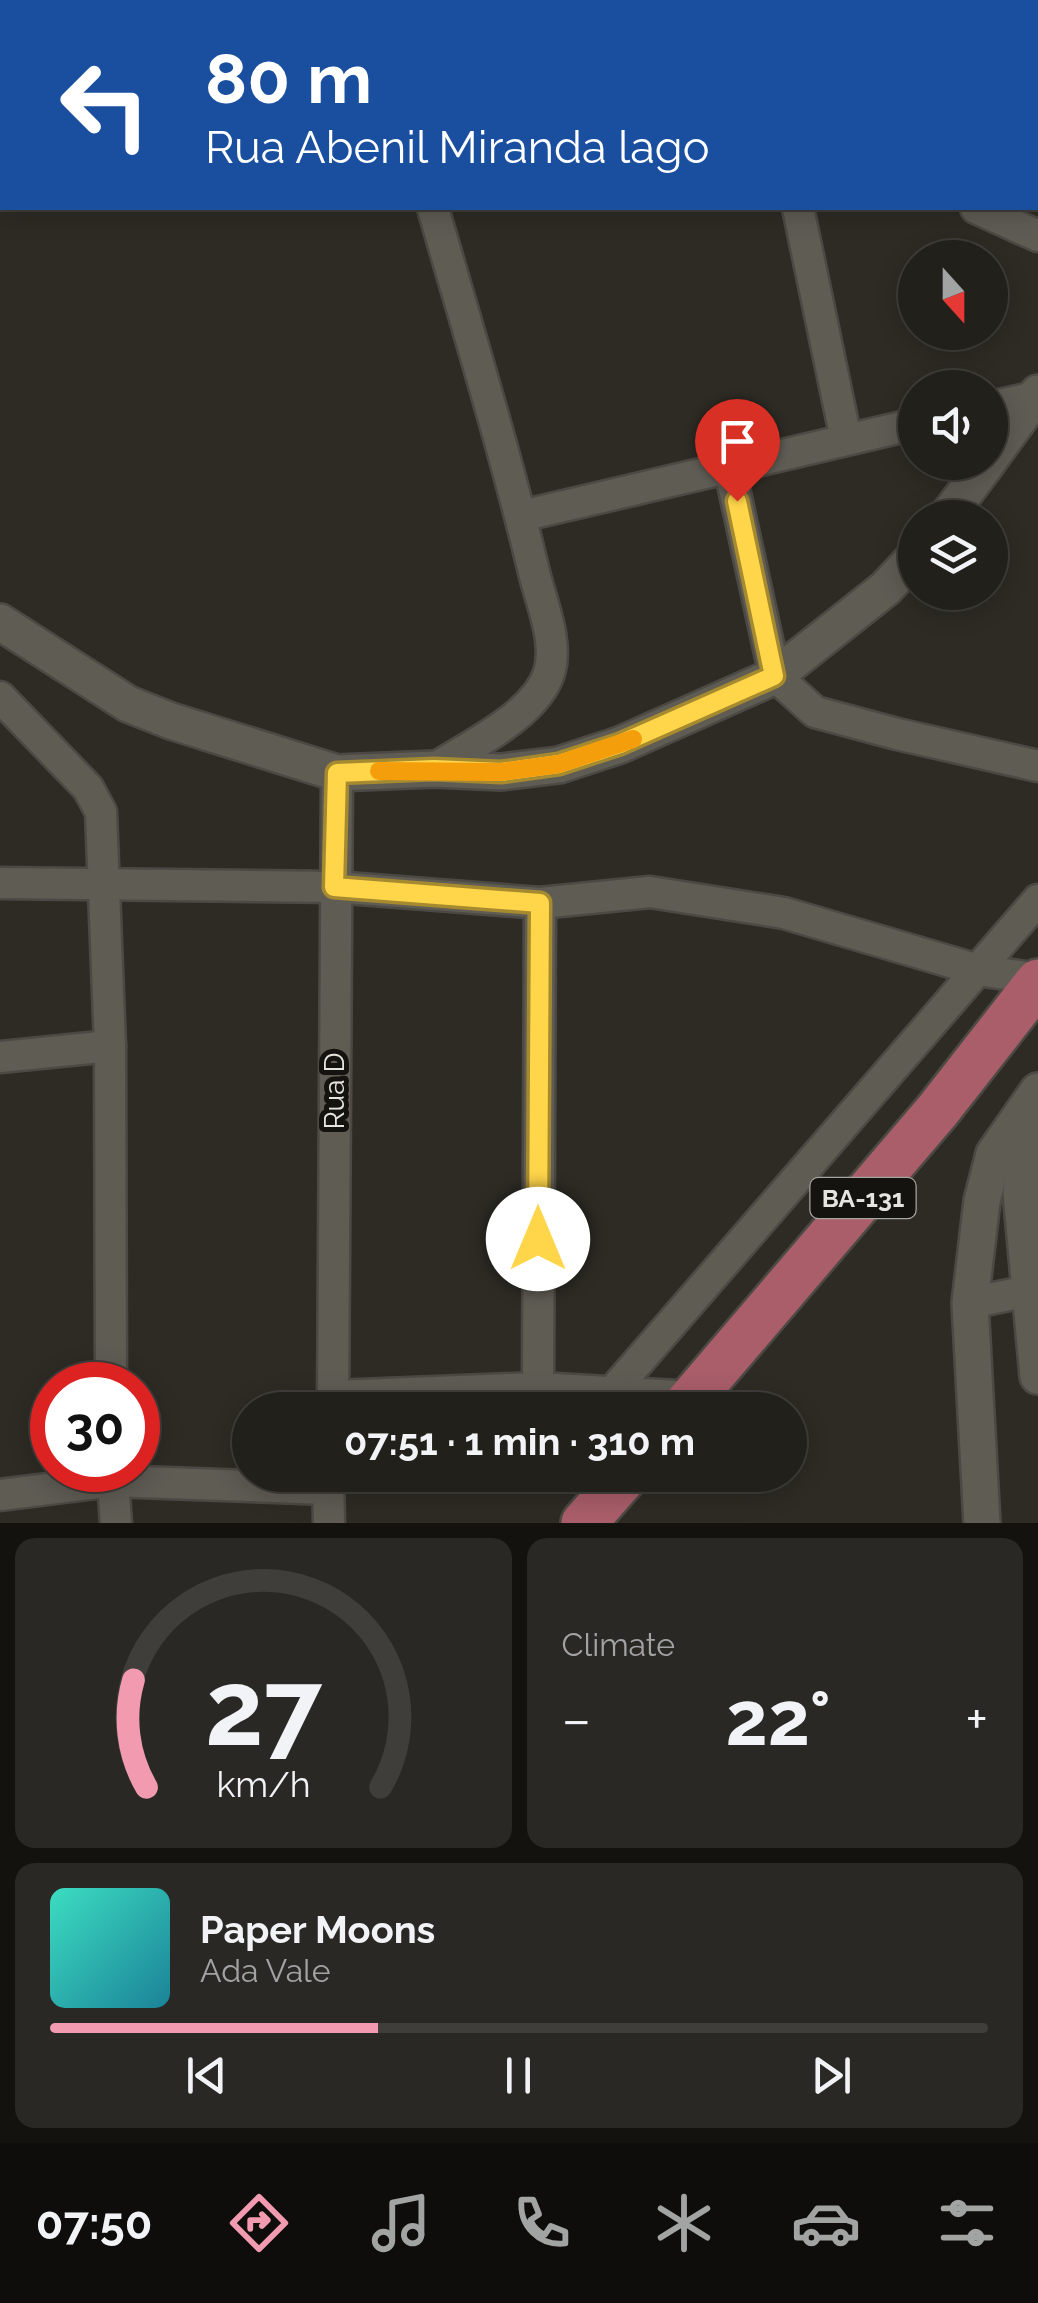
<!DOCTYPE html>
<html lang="en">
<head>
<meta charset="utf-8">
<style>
  :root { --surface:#22201b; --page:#2a2824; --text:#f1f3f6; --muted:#a2a3a3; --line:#3f3e3a; --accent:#f29ab0 }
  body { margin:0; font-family:Raleway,sans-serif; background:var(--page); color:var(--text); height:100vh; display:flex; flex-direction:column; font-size:38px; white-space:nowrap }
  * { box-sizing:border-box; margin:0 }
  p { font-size:32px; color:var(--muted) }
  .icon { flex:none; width:55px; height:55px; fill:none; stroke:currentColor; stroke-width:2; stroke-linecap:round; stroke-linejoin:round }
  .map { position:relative; height:1523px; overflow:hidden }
  .side { display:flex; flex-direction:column; gap:15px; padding:15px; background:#13120f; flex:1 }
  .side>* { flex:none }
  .hud { position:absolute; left:0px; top:0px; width:1040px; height:210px; box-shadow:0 5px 25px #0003,0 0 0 2px var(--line); background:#1a4fa0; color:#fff; overflow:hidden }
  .needle { width:65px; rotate:159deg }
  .fabs { position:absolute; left:898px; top:240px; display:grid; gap:20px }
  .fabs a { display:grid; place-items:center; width:110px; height:110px; border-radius:50%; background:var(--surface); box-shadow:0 5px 25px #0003,0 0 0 2px var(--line); font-size:50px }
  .speed { position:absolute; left:30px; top:1362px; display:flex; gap:20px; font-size:50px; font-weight:700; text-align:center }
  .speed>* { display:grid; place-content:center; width:130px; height:130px; border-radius:50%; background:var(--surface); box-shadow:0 5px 25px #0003,0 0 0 2px var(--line); line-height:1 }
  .speed .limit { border:15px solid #d22; background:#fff; color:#111 }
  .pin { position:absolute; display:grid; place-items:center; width:85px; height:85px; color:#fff; margin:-102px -42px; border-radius:50% 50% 50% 0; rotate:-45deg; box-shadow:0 0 10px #0007 }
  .pin .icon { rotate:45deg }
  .me { position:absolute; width:110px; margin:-55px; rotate:0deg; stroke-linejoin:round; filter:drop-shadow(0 0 8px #0008) }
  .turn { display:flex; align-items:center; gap:35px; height:210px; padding:0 40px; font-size:45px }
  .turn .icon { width:130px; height:130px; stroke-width:2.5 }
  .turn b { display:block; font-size:70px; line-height:85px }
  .big { font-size:75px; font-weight:700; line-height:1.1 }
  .side .card { flex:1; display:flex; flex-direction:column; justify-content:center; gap:15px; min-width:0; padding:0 35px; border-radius:20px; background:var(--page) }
  .side .dial { align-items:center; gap:0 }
  .dial svg { height:260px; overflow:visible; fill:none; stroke:var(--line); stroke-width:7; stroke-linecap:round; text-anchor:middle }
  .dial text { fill:var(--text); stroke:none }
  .song { display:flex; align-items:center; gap:30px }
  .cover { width:120px; height:120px; border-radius:15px; background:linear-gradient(135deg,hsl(170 70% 55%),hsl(190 70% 35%)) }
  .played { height:10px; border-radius:5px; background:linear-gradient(90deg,var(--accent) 35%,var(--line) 35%) }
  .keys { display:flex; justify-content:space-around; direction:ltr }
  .heat { display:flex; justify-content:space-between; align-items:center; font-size:55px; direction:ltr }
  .side .tiles { flex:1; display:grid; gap:15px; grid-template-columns:1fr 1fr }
  .card:last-child { grid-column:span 2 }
  .trip { position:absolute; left:232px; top:1392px; width:575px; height:100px; border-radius:50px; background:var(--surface); box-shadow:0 5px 25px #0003,0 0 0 2px var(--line); font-weight:700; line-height:100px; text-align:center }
  .menu { display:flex; height:160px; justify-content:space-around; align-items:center; background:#0e0d0b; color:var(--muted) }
  .menu .icon { width:70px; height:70px }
  .menu .active { color:var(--accent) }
  .menu b { font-size:45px; color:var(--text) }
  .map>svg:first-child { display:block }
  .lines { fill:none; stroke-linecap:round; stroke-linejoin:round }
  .minor-casing { stroke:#4c4944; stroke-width:35 }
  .tertiary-casing { stroke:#4c4944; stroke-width:40 }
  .primary-casing { stroke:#4c4944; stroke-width:50 }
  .minor { stroke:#5f5c54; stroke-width:30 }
  .tertiary { stroke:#5f5c54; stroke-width:35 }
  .primary { stroke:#a95e6a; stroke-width:45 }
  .route-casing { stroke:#a68a30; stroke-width:25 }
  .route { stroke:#ffd54a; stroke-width:18 }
  .slow { stroke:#f59e0b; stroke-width:18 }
  .labels { text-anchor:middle; stroke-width:10; stroke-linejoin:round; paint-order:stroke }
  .shield { fill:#151310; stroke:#a7a5a1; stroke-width:2.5 }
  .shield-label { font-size:25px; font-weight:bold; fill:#e6e4df }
  .street-label { font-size:28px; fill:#e6e4df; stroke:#151310 }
</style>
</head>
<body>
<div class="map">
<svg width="1038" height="1523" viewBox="0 0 1038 1523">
  <rect width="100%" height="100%" fill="#2d2b24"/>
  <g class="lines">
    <!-- minor casing -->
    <g class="minor-casing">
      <g id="minor">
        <polyline points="82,0 89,2"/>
        <polyline points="174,0 175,2"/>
        <polyline points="346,0 346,2"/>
        <polyline points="529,0 529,2"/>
        <polyline points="705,0 706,2"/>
        <path d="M433 208C467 327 504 447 533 568 540 600 559 641 549 673 535 716 470 745 434 769"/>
        <polyline points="798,208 846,439"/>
        <polyline points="976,208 1038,236"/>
        <polyline points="990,407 1036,397"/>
        <polyline points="729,466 775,676 815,712 897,734 1038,766"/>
        <polyline points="521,516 915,424"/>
        <polyline points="0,697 88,788 101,812 110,1046 111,1385"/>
        <polyline points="0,883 334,887 540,903 650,892 784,913 978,970 1038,979"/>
        <polyline points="0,1057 110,1046"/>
        <polyline points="970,1303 1038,1289"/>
        <polyline points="538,1388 540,903"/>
        <polyline points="613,1391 1038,900"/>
        <polyline points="334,1396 538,1388 694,1397"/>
        <polyline points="333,1410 337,773"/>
        <polyline points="112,1470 116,1523"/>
        <polyline points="328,1475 329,1523"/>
        <polyline points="0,1495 112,1481 327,1489"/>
      </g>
    </g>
    <!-- tertiary casing -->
    <g class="tertiary-casing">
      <g id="tertiary">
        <polyline points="990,459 1038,393"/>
        <polyline points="946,518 988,462"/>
        <polyline points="0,622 128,704 171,721 337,773 434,769 501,772 559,765 620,745 775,676 886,588 915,557"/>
        <polyline points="1034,1102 1021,1192 1038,1376"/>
        <polyline points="982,1523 970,1303 982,1201 994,1154 1038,1091"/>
      </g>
    </g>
    <!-- primary casing -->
    <g class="primary-casing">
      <g id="primary">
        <polyline points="682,1410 938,1110 1038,982"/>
        <polyline points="584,1523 626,1475"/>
      </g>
    </g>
    <!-- minor -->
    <use href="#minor" class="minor"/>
    <!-- tertiary -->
    <use href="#tertiary" class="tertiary"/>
    <!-- primary -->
    <use href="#primary" class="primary"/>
  </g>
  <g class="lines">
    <!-- route casing -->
    <g class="route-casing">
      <polyline id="route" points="538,1239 540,903 334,887 337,773 434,769 501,772 559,764 620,744 774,676 737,501"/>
    </g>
    <!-- route -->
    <use href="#route" class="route"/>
    <!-- slow -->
    <polyline class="slow" points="379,771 501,772 559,764 633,739"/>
  </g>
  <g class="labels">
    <!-- shield labels -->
    <rect class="shield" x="810.5" y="1178" width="105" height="40" rx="8"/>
    <g class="shield-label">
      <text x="863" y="1207">BA-131</text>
    </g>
    <!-- street labels -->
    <g class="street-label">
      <text transform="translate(334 1091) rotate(-90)" y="10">Rua D</text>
    </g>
  </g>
</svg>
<div class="fabs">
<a><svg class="needle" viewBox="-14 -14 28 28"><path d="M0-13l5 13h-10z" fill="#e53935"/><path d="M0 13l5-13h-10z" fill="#a2a3a3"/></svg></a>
<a><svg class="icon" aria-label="sound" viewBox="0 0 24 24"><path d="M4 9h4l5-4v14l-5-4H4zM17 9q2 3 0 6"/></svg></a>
<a><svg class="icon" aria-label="layers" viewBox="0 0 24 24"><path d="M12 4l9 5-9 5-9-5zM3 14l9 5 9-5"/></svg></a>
</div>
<div class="speed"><div class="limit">30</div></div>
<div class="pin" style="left:737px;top:501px;background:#d93025"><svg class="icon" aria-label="arrive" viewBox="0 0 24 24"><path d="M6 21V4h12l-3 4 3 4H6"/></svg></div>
<svg class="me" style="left:538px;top:1239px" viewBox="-20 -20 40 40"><circle r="19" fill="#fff"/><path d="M0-13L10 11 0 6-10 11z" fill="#ffd54a"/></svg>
<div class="trip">07:51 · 1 min · 310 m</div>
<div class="hud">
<div class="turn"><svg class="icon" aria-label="left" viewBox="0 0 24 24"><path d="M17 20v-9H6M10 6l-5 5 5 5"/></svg><div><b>80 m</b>Rua Abenil Miranda lago</div></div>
</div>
</div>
<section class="side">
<div class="tiles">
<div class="card dial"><svg viewBox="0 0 100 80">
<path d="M14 69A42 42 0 1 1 86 69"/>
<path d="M14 69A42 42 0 0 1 10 36" stroke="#f29ab0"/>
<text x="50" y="56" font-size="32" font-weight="700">27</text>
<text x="50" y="72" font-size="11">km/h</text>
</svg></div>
<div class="card"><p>Climate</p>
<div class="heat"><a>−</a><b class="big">22°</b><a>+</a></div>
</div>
<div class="card">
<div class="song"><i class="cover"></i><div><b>Paper Moons</b><p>Ada Vale</p></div></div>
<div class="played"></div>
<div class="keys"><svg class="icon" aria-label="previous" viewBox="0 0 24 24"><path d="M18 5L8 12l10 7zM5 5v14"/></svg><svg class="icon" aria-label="pause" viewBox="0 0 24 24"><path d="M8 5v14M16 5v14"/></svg><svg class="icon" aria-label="next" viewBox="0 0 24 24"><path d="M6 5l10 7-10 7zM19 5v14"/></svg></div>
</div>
</div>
</section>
<nav class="menu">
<b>07:50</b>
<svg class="icon active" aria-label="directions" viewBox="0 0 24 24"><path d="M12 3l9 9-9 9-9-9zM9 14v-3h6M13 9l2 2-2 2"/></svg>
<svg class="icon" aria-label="music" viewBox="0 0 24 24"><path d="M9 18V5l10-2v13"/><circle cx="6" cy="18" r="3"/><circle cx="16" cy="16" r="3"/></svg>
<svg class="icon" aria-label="phone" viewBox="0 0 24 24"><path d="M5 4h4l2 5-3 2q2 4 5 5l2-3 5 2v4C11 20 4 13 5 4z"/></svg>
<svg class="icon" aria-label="climate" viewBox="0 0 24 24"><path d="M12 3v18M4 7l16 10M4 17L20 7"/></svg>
<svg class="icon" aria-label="car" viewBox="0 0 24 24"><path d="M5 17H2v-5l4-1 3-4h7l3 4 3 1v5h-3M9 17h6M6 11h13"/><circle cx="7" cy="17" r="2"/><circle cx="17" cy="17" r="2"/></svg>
<svg class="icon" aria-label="filters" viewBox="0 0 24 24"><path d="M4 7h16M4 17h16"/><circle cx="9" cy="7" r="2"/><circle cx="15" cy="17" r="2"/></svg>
</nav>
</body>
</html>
